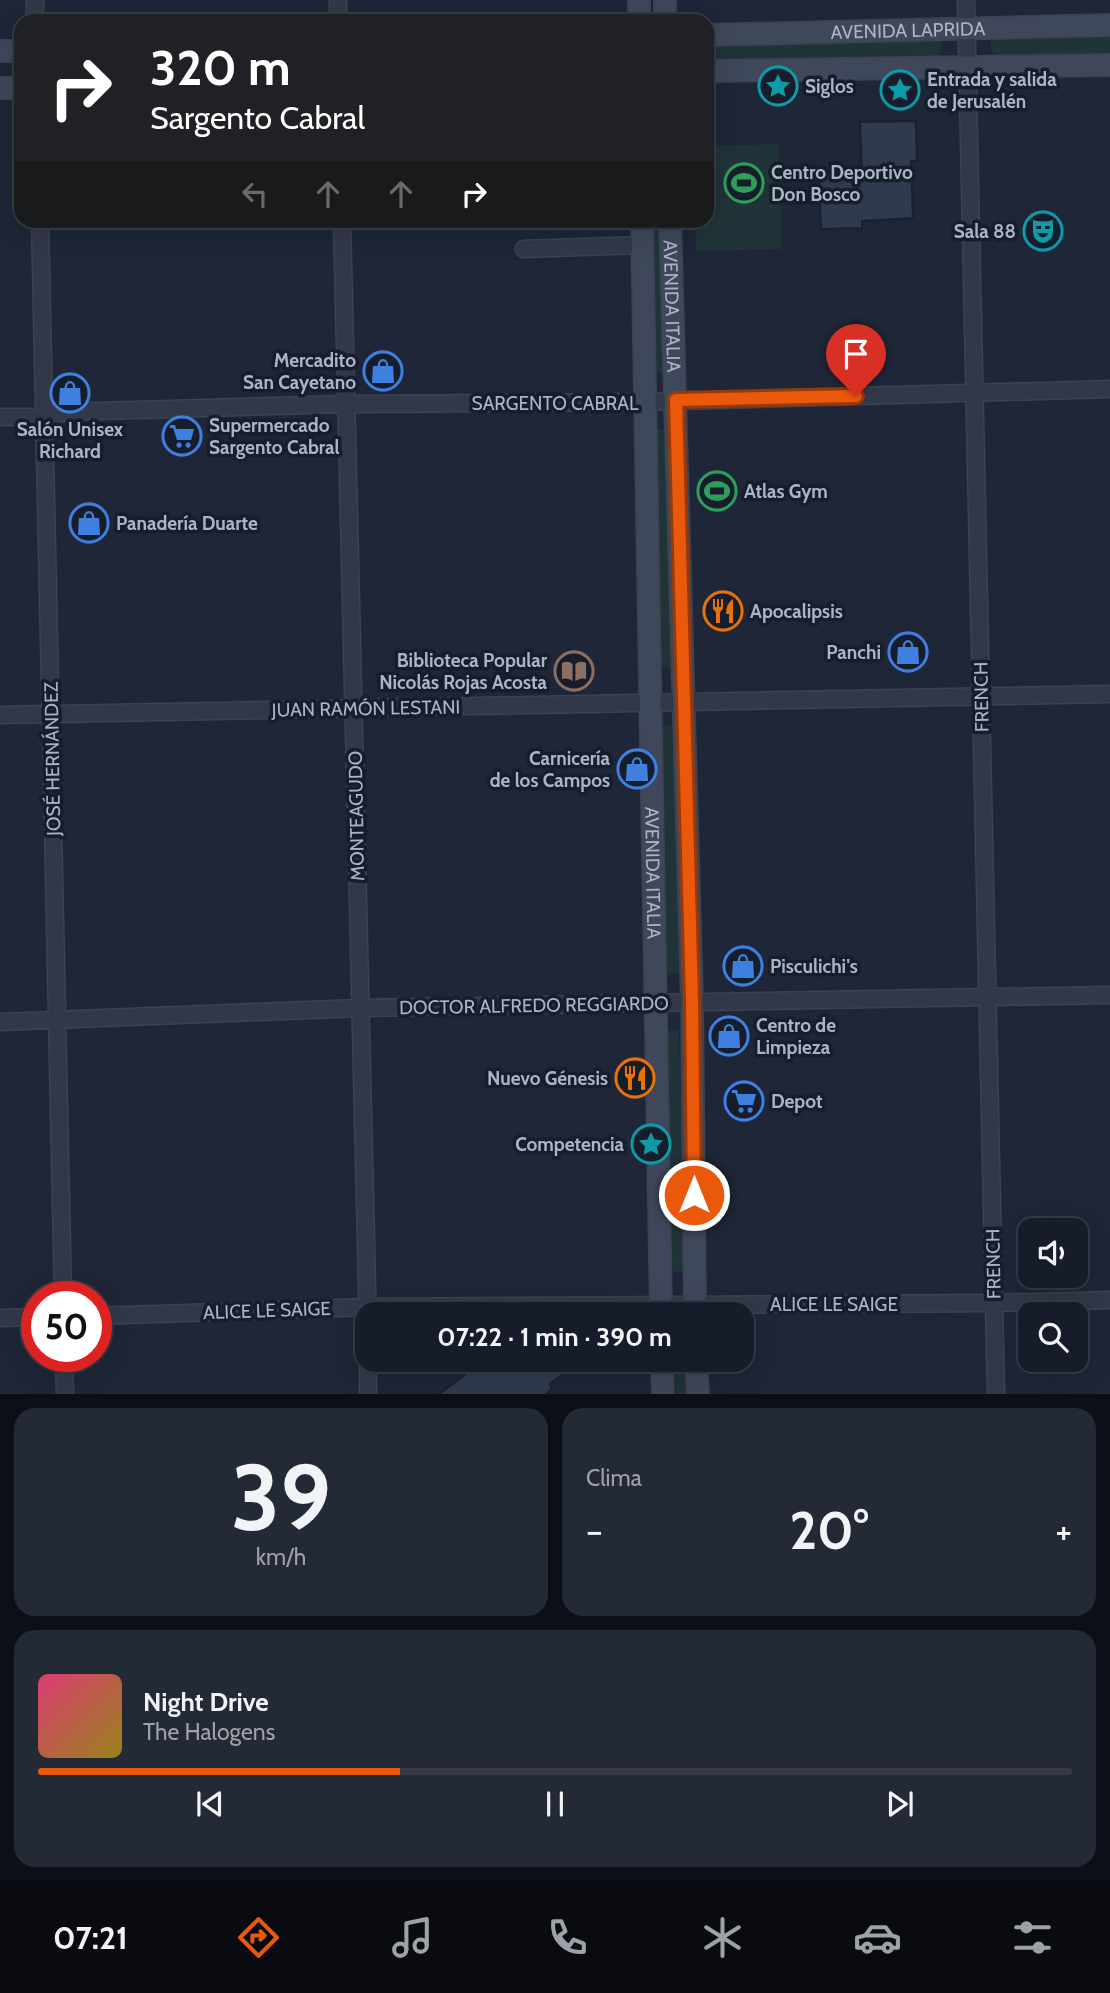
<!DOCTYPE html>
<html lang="es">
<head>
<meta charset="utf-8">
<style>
  :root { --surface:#161c29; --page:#232935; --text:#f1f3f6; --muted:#9ea1a8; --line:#353a46; --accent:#ea580c }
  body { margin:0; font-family:Cabin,sans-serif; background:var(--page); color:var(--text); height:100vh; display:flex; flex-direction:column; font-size:26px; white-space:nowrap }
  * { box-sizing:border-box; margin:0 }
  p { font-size:23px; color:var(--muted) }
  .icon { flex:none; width:38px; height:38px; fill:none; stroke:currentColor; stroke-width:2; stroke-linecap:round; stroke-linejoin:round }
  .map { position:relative; height:1394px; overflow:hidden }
  .panel { display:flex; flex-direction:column; gap:14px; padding:14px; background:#0c0f17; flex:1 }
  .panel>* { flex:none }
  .hud { position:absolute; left:14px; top:14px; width:700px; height:214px; border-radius:21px; box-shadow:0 7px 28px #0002,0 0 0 2px var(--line); background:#202124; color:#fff; overflow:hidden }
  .fabs { position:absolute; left:1018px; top:1218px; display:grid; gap:14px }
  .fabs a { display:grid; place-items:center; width:70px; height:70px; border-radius:14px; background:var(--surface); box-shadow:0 7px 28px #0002,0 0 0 2px var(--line); font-size:35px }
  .speed { position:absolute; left:21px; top:1281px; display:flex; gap:14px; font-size:35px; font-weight:700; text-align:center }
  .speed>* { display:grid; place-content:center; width:91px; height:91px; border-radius:50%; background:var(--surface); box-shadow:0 7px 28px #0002,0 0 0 2px var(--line); line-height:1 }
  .speed .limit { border:10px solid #d22; background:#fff; color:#111 }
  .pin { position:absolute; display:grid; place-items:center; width:60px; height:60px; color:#fff; margin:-72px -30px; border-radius:50% 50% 50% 0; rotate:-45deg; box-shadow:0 0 7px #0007 }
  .pin .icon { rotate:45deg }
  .me { position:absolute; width:77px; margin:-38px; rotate:0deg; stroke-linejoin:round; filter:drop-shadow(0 0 5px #0008) }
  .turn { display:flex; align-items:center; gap:24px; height:147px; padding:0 21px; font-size:32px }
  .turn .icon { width:91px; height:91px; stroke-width:2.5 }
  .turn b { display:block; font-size:49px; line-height:60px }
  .lanes { display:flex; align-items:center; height:66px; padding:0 21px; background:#0003; justify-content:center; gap:35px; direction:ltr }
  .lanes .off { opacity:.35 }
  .big { font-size:52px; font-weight:800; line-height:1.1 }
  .panel .tile { flex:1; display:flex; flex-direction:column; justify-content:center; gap:10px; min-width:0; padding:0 24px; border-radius:21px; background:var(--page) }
  .panel .dial { align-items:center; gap:0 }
  .dial b { font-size:91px; line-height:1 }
  .song { display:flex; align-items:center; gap:21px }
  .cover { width:84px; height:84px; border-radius:10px; background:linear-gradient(135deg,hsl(340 70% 55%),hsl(50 70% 35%)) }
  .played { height:7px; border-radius:4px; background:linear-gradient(90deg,var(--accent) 35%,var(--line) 35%) }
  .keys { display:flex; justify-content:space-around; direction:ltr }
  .heat { display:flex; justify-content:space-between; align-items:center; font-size:38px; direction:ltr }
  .panel .tiles { flex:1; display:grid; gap:14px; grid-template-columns:1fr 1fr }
  .tile:last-child { grid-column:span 2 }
  .trip { position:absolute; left:355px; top:1302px; width:399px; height:70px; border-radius:21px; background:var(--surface); box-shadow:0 7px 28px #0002,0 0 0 2px var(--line); font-weight:800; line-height:70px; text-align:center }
  .dock { display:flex; height:112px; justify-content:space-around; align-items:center; background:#090b10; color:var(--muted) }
  .dock .icon { width:49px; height:49px }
  .dock .selected { color:var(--accent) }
  .dock b { font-size:32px; color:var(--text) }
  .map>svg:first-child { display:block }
  .green { fill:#203338 }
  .building { fill:#303a4e; stroke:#19202e; stroke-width:2 }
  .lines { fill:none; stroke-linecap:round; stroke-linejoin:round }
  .street-casing { stroke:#3b4251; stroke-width:19 }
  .secondary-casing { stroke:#3b4251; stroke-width:24 }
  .street { stroke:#323847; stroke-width:16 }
  .secondary { stroke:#3f475a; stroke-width:21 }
  .route-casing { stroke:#983908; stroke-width:18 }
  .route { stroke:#ea580c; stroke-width:12 }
  .labels { text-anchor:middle; stroke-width:7; stroke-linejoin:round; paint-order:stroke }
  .street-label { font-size:19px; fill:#abb3c5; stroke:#171e2b }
  .poi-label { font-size:19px; font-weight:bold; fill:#abb3c5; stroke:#171e2b; text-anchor:start }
</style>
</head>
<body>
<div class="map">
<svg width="1110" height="1395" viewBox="0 0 1110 1395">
  <rect width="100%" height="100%" fill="#1e2637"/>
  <!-- green -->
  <g class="green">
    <polygon points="1110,32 1110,55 998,57 991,51 991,39 998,34"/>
    <polygon points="934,36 941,42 941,53 934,58 707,64 707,39"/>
    <polygon points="779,144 782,249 696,251 696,221 707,220 707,146"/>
    <polygon points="650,221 661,221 665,370 662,373 653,371"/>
    <polygon points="652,429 664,429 672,667 660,668"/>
    <polygon points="659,726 674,726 679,973 664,974"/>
    <polygon points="679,1030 685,1271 671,1272 665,1031"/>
    <polygon points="676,1360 690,1360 691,1394 676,1394"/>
  </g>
  <!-- building -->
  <g class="building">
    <polygon points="916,121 917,161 911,161 913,218 862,221 862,228 821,229 819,174 862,172 860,122"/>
    <polygon points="471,1360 581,1360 550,1384 552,1388 545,1395 438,1395 468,1372 463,1366"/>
  </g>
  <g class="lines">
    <!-- street casing -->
    <g class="street-casing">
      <g id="street">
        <polyline points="35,0 35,21"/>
        <polyline points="338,0 338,21"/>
        <polyline points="966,0 996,1395"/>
        <polyline points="40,220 63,1297"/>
        <polyline points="342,220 368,1328"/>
        <polyline points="524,249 642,245"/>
        <polyline points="0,417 44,417 66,412 345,404 646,402 1110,389"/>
        <polyline points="0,715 1110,694"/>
        <polyline points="0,1022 360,1008 1110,995"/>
        <polyline points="96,1316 367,1307 994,1303 1110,1300"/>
        <polyline points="0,1318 37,1317"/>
        <polyline points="64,1356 65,1395"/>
        <polyline points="368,1360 368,1395"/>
      </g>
    </g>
    <!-- secondary casing -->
    <g class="secondary-casing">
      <g id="secondary">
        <polyline points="639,0 639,21"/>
        <polyline points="665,0 665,21"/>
        <path id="s1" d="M707 35 1110 25"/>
        <polyline points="0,51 21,51"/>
        <polyline points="707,71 1110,65"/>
        <polyline points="0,88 21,88"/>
        <path id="s2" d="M642 220 661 1314"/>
        <path id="s3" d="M670 220 692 1001 695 1314"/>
        <polyline points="662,1360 663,1395"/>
        <polyline points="696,1360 698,1395"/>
      </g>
    </g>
    <!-- street -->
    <use href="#street" class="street"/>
    <!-- secondary -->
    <use href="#secondary" class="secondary"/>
  </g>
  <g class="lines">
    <!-- route casing -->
    <g class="route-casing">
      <polyline id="route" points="694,1195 692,1001 676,400 856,396"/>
    </g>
    <!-- route -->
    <use href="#route" class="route"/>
  </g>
  <!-- icons -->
  <defs>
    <g id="sight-ring" transform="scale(2.0125)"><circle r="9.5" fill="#171e2b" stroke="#0f9aa8" stroke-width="1.5"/><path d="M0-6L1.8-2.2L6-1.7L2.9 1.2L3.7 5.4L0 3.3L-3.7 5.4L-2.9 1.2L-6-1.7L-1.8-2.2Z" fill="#0f9aa8"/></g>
    <g id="stadium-ring" transform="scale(2.0125)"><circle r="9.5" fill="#171e2b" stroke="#2e9e5b" stroke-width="1.5"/><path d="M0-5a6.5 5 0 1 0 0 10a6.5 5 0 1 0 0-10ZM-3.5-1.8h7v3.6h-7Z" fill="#2e9e5b"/></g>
    <g id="theatre-ring" transform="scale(2.0125)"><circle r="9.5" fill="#171e2b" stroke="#0f9aa8" stroke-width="1.5"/><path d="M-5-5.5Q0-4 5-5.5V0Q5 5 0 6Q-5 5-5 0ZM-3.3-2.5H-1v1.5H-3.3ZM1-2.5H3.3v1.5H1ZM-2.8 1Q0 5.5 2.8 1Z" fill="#0f9aa8"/></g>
    <g id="shop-ring" transform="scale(2.0125)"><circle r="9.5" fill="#171e2b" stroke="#3f7fe0" stroke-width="1.5"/><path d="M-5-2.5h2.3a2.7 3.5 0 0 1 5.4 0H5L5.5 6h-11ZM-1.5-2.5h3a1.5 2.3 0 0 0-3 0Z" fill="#3f7fe0"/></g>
    <g id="supermarket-ring" transform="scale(2.0125)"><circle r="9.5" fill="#171e2b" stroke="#3f7fe0" stroke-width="1.5"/><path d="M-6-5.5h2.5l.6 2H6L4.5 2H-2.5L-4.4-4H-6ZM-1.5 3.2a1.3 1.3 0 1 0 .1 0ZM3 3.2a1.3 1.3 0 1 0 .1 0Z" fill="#3f7fe0"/></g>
    <g id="restaurant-ring" transform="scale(2.0125)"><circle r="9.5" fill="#171e2b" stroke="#e8710a" stroke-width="1.5"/><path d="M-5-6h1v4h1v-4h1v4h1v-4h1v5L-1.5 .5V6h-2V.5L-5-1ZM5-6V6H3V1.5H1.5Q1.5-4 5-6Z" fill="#e8710a"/></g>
    <g id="library-ring" transform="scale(2.0125)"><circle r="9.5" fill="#171e2b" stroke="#8d6e63" stroke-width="1.5"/><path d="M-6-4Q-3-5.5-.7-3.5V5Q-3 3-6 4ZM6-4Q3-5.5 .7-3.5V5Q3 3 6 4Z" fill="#8d6e63"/></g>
  </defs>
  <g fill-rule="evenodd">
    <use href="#sight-ring" x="778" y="86"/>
    <use href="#sight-ring" x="900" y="90"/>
    <use href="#stadium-ring" x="744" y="183"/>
    <use href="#theatre-ring" x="1043" y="231"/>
    <use href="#shop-ring" x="383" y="371"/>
    <use href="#shop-ring" x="70" y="393"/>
    <use href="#supermarket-ring" x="182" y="436"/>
    <use href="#stadium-ring" x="717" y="491"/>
    <use href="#shop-ring" x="89" y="523"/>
    <use href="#restaurant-ring" x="723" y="611"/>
    <use href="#shop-ring" x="908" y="652"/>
    <use href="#library-ring" x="574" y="671"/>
    <use href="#shop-ring" x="637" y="769"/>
    <use href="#shop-ring" x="743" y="966"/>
    <use href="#shop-ring" x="729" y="1036"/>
    <use href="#restaurant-ring" x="635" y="1078"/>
    <use href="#supermarket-ring" x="744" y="1101"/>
    <use href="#sight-ring" x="651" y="1144"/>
  </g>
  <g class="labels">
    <!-- street labels -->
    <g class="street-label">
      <text dy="7" stroke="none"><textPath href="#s1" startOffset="201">AVENIDA LAPRIDA</textPath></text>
      <text dy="7" stroke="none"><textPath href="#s3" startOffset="86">AVENIDA ITALIA</textPath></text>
      <text x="555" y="410">SARGENTO CABRAL</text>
      <text transform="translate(981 697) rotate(-91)" y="7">FRENCH</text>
      <text transform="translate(366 708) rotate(-1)" y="7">JUAN RAMÓN LESTANI</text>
      <text transform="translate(52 759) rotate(-91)" y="7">JOSÉ HERNÁNDEZ</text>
      <text transform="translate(356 816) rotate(-91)" y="7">MONTEAGUDO</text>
      <text dy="7" stroke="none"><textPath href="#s2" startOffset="653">AVENIDA ITALIA</textPath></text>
      <text transform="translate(534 1005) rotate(-1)" y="7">DOCTOR ALFREDO REGGIARDO</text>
      <text transform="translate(993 1264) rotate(-91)" y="7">FRENCH</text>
      <text x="834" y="1311">ALICE LE SAIGE</text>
      <text transform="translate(267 1310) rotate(-2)" y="7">ALICE LE SAIGE</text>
    </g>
    <!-- poi labels -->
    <g class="poi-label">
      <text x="927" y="86">Entrada y salida<tspan x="927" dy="22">de Jerusalén</tspan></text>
      <text x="805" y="93">Siglos</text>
      <text x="771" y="179">Centro Deportivo<tspan x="771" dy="22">Don Bosco</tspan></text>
      <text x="1016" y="238" text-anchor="end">Sala 88</text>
      <text x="356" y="367" text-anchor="end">Mercadito<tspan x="356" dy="22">San Cayetano</tspan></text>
      <text x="209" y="432">Supermercado<tspan x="209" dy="22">Sargento Cabral</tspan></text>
      <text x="70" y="436" text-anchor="middle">Salón Unisex<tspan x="70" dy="22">Richard</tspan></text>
      <text x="744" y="498">Atlas Gym</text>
      <text x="116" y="530">Panadería Duarte</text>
      <text x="750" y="618">Apocalipsis</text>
      <text x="881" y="659" text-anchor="end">Panchi</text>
      <text x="547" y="667" text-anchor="end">Biblioteca Popular<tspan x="547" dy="22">Nicolás Rojas Acosta</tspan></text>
      <text x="610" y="765" text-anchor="end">Carnicería<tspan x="610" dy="22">de los Campos</tspan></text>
      <text x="770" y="973">Pisculichi's</text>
      <text x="756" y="1032">Centro de<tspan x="756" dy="22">Limpieza</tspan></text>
      <text x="608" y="1085" text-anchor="end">Nuevo Génesis</text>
      <text x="771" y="1108">Depot</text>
      <text x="624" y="1151" text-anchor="end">Competencia</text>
    </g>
  </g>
</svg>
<div class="fabs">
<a><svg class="icon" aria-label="sound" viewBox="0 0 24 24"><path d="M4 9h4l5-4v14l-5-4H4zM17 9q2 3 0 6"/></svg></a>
<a><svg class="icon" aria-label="search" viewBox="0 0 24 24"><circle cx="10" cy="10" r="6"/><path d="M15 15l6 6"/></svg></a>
</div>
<div class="speed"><div class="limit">50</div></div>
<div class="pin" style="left:856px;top:396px;background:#d93025"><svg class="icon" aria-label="arrive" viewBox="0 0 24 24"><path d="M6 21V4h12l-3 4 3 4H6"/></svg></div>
<svg class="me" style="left:694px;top:1195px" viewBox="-20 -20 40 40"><circle r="17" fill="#ea580c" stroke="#fff" stroke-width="3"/><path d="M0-11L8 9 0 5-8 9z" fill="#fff"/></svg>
<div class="trip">07:22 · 1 min · 390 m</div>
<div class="hud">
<div class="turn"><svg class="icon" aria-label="right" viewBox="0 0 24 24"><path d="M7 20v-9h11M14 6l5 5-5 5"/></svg><div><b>320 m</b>Sargento Cabral</div></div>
<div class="lanes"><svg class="icon off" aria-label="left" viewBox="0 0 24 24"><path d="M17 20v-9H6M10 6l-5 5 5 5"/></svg><svg class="icon off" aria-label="ahead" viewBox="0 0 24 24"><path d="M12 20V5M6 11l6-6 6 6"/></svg><svg class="icon off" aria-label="ahead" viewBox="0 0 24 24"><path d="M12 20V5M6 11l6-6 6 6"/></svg><svg class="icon" aria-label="right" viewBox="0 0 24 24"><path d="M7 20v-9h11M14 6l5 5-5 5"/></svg></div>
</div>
</div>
<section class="panel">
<div class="tiles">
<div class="tile dial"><b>39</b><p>km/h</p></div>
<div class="tile"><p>Clima</p>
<div class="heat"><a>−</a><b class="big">20°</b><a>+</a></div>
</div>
<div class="tile">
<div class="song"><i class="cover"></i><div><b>Night Drive</b><p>The Halogens</p></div></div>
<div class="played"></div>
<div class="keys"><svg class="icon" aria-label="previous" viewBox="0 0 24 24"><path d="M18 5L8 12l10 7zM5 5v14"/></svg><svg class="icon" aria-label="pause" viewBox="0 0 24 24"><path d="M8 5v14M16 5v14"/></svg><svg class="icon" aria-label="next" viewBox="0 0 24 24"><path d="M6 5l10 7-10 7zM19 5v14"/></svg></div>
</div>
</div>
</section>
<nav class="dock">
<b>07:21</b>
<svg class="icon selected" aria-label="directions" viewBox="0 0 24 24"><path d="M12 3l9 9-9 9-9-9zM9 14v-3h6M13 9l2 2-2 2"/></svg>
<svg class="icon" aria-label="music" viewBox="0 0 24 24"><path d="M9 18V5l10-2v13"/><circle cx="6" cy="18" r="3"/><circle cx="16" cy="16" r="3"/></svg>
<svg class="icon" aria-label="phone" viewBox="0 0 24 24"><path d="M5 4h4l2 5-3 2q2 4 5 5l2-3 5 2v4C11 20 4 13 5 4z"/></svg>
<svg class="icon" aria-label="climate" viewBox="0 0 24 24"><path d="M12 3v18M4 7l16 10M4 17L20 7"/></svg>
<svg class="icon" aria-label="car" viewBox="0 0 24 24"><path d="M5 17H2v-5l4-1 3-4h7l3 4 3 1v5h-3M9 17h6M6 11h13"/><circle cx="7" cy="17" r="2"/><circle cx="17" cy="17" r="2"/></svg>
<svg class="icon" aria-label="filters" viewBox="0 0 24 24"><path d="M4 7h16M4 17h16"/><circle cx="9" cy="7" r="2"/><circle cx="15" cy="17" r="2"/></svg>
</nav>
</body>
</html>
